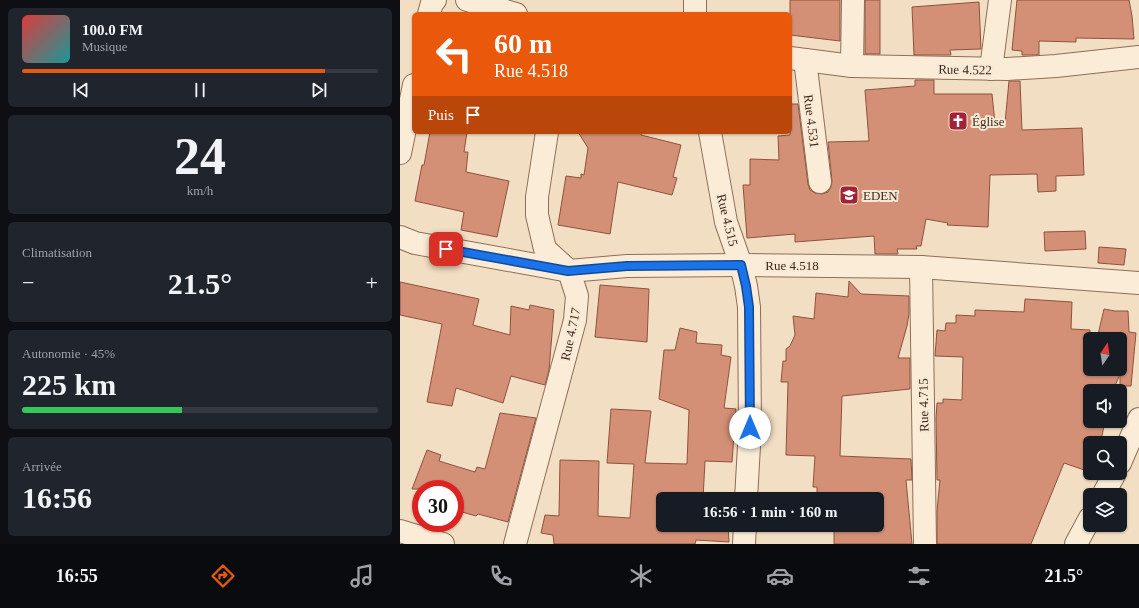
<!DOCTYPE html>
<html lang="fr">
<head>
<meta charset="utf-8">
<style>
  :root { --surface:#171b24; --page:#20242c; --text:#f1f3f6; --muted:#9ea1a6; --line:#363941; --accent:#ea580c }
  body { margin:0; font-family:"Times New Roman",serif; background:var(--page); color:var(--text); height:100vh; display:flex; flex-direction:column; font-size:15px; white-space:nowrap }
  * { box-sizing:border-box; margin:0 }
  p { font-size:13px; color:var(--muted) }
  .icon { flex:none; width:22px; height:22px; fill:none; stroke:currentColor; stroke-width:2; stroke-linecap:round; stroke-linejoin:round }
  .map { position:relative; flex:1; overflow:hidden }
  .side { display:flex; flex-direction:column; gap:8px; padding:8px; background:#0d0f14; width:400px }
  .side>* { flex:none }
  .guide { position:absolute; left:12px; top:12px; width:380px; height:122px; border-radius:6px; box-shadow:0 1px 3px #0004; background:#ea580c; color:#fff; overflow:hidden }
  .needle { width:26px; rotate:13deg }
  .buttons { position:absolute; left:683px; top:332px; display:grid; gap:8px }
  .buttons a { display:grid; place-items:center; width:44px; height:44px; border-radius:6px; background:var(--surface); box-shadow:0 1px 3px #0004; font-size:20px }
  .speed { position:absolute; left:12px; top:480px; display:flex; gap:8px; font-size:20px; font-weight:700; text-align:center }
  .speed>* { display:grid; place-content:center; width:52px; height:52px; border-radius:50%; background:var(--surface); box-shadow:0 1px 3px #0004; line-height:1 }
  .speed .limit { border:6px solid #d22; background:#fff; color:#111 }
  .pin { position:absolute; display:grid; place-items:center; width:34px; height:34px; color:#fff; margin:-17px; border-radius:8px; box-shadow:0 2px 6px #0006 }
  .me { position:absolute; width:44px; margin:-22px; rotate:0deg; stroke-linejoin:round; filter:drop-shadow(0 0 3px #0008) }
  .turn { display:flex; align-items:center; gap:14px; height:84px; padding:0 16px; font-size:18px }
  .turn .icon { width:52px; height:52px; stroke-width:2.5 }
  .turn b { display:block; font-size:28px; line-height:34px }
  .then { display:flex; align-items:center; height:38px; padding:0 16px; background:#0003; gap:8px; font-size:15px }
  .big { font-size:30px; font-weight:700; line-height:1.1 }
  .side .card { flex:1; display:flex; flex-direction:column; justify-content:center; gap:6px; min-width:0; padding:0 14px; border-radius:6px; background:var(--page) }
  .side .dial { align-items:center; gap:0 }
  .dial b { font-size:52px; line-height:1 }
  .song { display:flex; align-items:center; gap:12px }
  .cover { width:48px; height:48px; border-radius:6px; background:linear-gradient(135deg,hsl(0 70% 55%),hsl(180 70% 35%)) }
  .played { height:4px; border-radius:2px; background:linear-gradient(90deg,var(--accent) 85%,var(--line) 85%) }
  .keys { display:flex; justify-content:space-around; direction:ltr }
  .heat { display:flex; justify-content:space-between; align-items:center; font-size:22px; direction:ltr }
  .charge { height:6px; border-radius:3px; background:linear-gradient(90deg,#34c759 45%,var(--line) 0) }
  .trip { position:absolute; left:256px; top:492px; width:228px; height:40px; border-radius:6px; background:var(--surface); box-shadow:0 1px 3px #0004; font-weight:700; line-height:40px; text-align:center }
  .tab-bar { display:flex; height:64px; justify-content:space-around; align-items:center; background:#090b0e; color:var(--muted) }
  .tab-bar .icon { width:28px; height:28px }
  .tab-bar .current { color:var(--accent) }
  .tab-bar b { font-size:18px; color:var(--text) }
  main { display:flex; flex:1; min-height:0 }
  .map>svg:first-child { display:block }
  .building { fill:#d39076; stroke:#8f523c }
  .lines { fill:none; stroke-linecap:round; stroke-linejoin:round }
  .minor-casing { stroke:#8e6e58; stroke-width:24 }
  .minor { stroke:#fbecd8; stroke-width:22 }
  .route-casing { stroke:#114b97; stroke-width:10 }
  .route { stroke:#1a73e8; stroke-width:7 }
  .labels { text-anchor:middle; stroke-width:4; stroke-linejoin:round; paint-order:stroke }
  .street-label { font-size:13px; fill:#3d281d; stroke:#f8e9d4 }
  .poi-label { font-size:13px; fill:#3d281d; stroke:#f8e9d4; text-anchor:start }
</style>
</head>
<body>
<main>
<section class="side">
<div class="card">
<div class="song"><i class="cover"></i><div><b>100.0 FM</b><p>Musique</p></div></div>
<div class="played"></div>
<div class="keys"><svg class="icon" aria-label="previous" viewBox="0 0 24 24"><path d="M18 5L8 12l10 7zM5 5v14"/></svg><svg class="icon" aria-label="pause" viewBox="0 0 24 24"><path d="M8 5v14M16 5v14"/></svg><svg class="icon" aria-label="next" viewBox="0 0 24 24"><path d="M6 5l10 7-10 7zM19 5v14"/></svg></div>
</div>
<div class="card dial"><b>24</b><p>km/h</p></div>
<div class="card"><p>Climatisation</p>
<div class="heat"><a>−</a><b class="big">21.5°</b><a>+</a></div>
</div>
<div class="card"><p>Autonomie · 45%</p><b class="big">225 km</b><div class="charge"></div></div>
<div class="card"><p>Arrivée</p><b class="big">16:56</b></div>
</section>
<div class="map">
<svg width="739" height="544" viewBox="0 0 739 544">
  <rect width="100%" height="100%" fill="#f2dec3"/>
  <!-- building -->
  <g class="building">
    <polygon points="390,0 440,0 440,41 390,35"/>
    <rect x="465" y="0" width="15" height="54"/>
    <polygon points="617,0 729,0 732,16 734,39 676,38 676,42 639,41 639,55 622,55 622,51 612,50"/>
    <polygon points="579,2 581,49 550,50 551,55 514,55 512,7"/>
    <polygon points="515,80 534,80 534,94 592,94 595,123 605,123 609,81 620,81 622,130 682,128 684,175 656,176 656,191 638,192 637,174 590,175 588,227 547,225 548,223 526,219 521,246 516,246 517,249 497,249 498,254 475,254 474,236 395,242 395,234 347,238 343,185 350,185 350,159 379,160 378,136 390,135 390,104 398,104 408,184 410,190 415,193 422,194 428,192 431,187 432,181 428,142 469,141 465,90 515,86"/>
    <polygon points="30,132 67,132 64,152 68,152 66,172 109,181 97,237 61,230 64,212 15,201 22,165 24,165"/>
    <polygon points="178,132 241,132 241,135 281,145 273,177 277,178 272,195 218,182 210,234 158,225 166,176 181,178 181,174 184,175 188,148"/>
    <polygon points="685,231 686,249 645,251 644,232"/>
    <polygon points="699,247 726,249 724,265 698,263"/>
    <polygon points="449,281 461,294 509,296 509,314 507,326 498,358 510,358 510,389 442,396 440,456 511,459 512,480 506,480 512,544 434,544 434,529 453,530 453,525 477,525 477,499 417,499 417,487 413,487 415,456 386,455 388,382 381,382 383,361 386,361 386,349 390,346 395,335 393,316 414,319 416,293 448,297"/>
    <polygon points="0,282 79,299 73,325 110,335 111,306 129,310 130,305 154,310 149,370 145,385 111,376 103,403 56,388 52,406 27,402 42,324 0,315"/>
    <polygon points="200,285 249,289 247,342 195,337"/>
    <polygon points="625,299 672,302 671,329 690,330 690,369 720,369 720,339 697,339 704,309 715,311 728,311 729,332 736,333 731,386 720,386 720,374 713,391 690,391 690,421 705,421 701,441 690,439 690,472 664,463 631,544 537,544 537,511 540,480 537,480 536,418 537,403 543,403 543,399 562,400 563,357 535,356 537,330 545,331 546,323 556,323 556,315 575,316 575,310 624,312"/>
    <polygon points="280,328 297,332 296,343 322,345 321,355 331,357 324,408 336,409 332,462 305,461 303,499 263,499 263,525 328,525 329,542 296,540 295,544 154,544 153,535 141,533 145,515 159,516 160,460 199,461 198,516 230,518 234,464 207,463 211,409 251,411 245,463 287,464 289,410 259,399 264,350 275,350"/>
    <polygon points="100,413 136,418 108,522 78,514 76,516 55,510 55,489 12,489 27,450 41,455 39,461 75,472 77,467 85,469"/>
  </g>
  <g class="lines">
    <!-- minor casing -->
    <g class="minor-casing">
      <g id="minor">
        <polyline points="67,0 116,14"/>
        <polyline points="29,14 32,3 35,0"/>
        <polyline points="295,14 295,0"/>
        <polyline points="390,58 452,66 607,69 656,66 739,57"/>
        <polyline points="405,60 420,182"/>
        <polyline points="452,66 453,0"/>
        <polyline points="591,69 600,0"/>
        <polyline points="310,132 326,222 341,265 346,286 349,307 350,428 346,499"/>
        <polyline points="0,153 14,85"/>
        <polyline points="0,237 15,243 169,271 227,266 341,265 521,267 739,283"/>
        <polyline points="521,267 525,544"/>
        <polyline points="720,463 739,419"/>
        <polyline points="703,495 715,473"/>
        <polyline points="0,531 43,544"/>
        <polyline points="115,544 175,320 177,296 169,271 145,249 137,215 137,197 147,132"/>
        <polyline points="344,544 345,525"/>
        <polyline points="676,544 690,518"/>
      </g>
    </g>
    <!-- minor -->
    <use href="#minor" class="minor"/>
  </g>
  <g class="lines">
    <!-- route casing -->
    <g class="route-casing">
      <polyline id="route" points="46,249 168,271 227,266 341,265 346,286 349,307 350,428"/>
    </g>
    <!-- route -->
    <use href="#route" class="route"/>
  </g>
  <!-- icons -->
  <defs>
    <g id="church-square" transform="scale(1)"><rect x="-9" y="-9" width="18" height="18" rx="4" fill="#a22335" stroke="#f8e9d4"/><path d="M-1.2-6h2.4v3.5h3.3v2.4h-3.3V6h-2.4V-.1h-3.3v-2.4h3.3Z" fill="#fff"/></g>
    <g id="school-square" transform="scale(1)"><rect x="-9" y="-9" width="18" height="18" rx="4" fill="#a22335" stroke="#f8e9d4"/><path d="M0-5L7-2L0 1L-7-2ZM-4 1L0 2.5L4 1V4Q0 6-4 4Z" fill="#fff"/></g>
  </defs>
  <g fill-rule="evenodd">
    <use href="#church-square" x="558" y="121"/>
    <use href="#school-square" x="449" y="195"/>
  </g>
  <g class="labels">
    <!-- street labels -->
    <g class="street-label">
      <text transform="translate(565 69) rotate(1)" y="5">Rue 4.522</text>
      <text transform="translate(412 121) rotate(83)" y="5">Rue 4.531</text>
      <text transform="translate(328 220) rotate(76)" y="5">Rue 4.515</text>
      <text x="392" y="270">Rue 4.518</text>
      <text transform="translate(170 334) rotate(-78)" y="5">Rue 4.717</text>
      <text transform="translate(523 405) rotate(-91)" y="5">Rue 4.715</text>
    </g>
    <!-- poi labels -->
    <g class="poi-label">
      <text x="572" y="126">Église</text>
      <text x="463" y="200">EDEN</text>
    </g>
  </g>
</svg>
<div class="buttons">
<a><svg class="needle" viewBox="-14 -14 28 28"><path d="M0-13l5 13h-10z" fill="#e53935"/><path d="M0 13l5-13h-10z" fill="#9ea1a6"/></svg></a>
<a><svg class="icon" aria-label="sound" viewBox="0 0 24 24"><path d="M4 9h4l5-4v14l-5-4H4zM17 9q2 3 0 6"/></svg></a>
<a><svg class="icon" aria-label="search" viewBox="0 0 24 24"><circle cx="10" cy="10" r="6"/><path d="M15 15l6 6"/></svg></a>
<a><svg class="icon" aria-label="layers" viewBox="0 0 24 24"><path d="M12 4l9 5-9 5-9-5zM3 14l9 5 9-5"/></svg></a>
</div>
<div class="speed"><div class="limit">30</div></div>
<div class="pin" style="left:46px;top:249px;background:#d93025"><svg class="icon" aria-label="arrive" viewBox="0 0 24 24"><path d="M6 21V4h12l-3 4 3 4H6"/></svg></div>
<svg class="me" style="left:350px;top:428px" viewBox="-20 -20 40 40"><circle r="19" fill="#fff"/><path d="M0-13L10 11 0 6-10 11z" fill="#1a73e8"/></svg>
<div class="trip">16:56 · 1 min · 160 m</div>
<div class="guide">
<div class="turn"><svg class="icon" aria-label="left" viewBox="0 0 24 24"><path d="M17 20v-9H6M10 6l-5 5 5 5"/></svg><div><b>60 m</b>Rue 4.518</div></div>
<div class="then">Puis<svg class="icon" aria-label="arrive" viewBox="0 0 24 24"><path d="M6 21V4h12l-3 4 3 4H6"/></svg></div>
</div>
</div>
</main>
<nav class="tab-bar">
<b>16:55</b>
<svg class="icon current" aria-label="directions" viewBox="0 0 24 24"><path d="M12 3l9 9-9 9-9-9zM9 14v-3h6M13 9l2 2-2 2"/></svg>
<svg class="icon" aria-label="music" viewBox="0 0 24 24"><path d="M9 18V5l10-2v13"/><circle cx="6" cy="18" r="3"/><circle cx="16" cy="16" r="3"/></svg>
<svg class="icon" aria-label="phone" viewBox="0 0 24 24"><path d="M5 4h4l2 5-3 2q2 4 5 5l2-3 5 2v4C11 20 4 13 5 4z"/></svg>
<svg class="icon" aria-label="climate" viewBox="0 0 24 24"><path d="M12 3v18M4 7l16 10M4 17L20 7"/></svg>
<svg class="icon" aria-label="car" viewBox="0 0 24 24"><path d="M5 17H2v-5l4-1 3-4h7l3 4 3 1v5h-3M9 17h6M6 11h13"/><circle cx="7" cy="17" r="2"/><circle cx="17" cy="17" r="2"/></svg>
<svg class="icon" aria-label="filters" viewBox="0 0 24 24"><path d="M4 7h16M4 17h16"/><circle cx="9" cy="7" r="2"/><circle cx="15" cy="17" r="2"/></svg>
<b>21.5°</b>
</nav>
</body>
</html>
